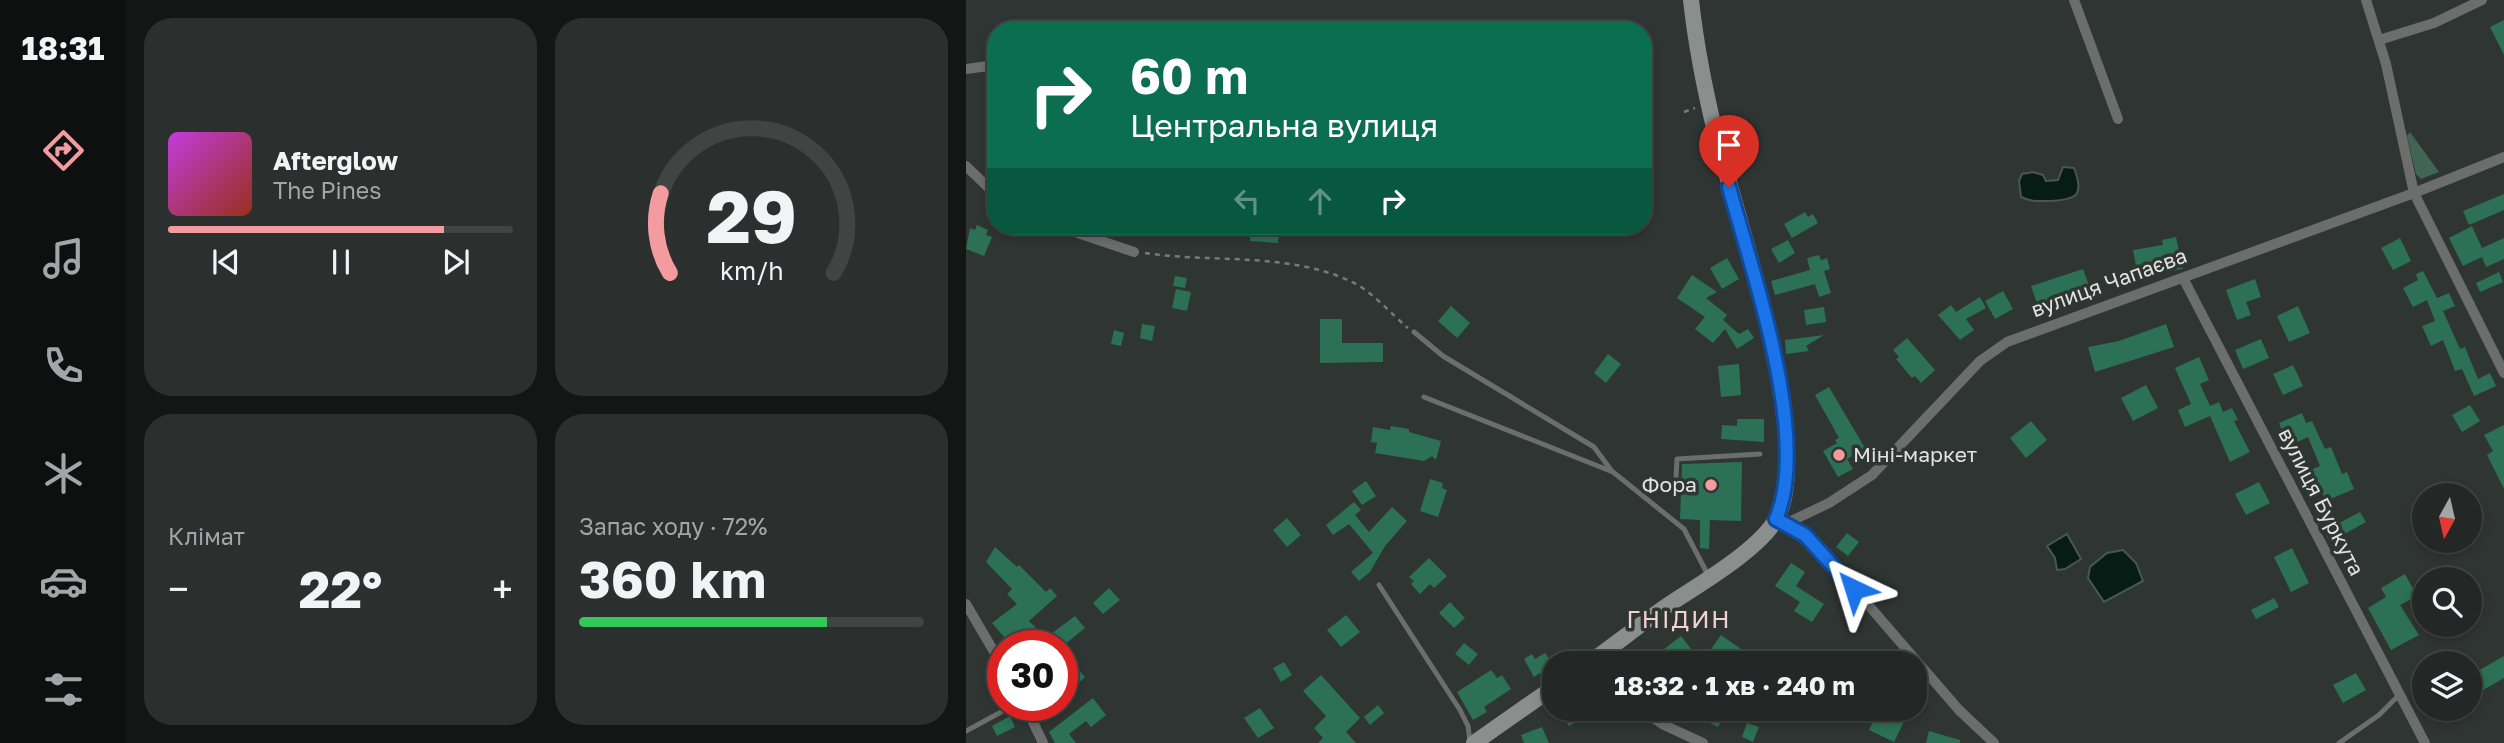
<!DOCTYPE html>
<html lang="uk">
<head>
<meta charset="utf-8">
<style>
  :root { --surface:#232826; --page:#2b302e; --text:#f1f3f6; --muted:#a3a6a7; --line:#404443; --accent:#f49b9f }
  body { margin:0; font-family:"Golos Text",sans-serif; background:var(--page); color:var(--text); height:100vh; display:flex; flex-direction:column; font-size:26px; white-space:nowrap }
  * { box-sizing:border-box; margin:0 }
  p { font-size:23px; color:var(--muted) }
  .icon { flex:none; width:38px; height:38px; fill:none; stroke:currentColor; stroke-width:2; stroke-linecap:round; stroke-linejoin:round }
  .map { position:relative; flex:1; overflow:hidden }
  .drawer { display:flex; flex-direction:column; gap:18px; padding:18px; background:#131615; width:840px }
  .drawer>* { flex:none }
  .banner { position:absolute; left:21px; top:21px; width:665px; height:214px; border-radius:28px; box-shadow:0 4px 10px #0003,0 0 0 2px var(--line); background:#0b6e4f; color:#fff; overflow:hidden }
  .needle { width:46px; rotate:188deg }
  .fabs { position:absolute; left:1446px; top:483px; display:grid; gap:14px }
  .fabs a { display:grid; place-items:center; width:70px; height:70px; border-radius:50%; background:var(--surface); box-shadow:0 4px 10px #0003,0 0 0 2px var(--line); font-size:35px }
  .speed { position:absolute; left:21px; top:630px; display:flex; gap:14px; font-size:35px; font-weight:700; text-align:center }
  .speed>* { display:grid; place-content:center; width:91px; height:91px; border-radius:50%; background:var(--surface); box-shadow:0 4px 10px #0003,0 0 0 2px var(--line); line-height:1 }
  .speed .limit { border:10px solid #d22; background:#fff; color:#111 }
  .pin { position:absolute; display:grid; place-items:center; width:60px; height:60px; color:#fff; margin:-72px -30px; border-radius:50% 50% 50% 0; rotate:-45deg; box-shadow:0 0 7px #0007 }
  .pin .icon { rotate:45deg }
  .me { position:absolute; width:77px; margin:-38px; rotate:319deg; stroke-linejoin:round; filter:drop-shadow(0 0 5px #0008) }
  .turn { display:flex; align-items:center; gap:24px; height:147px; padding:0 28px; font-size:32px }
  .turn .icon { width:91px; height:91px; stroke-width:2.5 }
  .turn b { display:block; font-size:49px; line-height:60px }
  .lanes { display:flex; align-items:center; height:66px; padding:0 28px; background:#0003; justify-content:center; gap:35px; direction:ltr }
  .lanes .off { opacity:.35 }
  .big { font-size:52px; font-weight:700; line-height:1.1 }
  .drawer .tile { flex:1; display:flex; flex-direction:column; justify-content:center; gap:10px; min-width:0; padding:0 24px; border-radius:28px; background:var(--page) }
  .drawer .dial { align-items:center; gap:0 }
  .dial svg { height:182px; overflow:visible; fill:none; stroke:var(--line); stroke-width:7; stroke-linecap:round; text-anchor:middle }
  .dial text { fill:var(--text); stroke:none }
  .song { display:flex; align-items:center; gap:21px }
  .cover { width:84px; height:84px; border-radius:10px; background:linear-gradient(135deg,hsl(290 70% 55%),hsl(10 70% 35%)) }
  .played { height:7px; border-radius:4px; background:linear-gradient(90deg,var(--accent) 80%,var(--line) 80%) }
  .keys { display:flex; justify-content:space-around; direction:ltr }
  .heat { display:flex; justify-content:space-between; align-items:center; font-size:38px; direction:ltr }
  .charge { height:10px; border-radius:5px; background:linear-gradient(90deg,#34c759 72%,var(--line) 0) }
  .drawer .tiles { flex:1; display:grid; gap:18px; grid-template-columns:repeat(2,1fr) }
  .trip { position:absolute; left:576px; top:651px; width:385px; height:70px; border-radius:28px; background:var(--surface); box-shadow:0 4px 10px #0003,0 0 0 2px var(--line); font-weight:700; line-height:70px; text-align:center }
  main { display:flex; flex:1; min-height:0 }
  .tab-bar { display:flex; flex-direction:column; width:126px; justify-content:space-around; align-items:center; background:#0e100f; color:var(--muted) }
  .tab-bar .icon { width:49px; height:49px }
  .tab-bar .selected { color:var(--accent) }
  .tab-bar b { font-size:32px; color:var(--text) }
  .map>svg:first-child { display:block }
  .green { fill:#406456 }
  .water { fill:#061c14; stroke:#475852; stroke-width:2 }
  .building { fill:#2b7057 }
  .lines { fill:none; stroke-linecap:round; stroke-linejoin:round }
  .path { stroke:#767b79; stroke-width:2.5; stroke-dasharray:5 5; stroke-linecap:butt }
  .lane { stroke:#6b6e6d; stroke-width:5 }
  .street { stroke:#6b6e6d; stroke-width:10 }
  .secondary { stroke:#8a8f8d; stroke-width:16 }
  .route-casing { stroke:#114b97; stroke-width:18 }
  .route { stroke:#1a73e8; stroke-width:12 }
  .poi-dot { fill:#f49b9f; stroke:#2f3532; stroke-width:2.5 }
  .labels { text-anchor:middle; stroke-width:7; stroke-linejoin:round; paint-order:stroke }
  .street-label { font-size:21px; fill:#dfe3e1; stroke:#2f3532 }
  .poi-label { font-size:21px; fill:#dfe3e1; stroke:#2f3532; text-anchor:start }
  .quarter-label { font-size:24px; letter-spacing:2px; fill:#f4d1d1; stroke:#2f3532 }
</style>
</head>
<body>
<main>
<nav class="tab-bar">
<b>18:31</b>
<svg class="icon selected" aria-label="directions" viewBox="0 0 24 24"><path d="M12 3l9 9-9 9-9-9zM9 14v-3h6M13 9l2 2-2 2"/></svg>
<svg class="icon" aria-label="music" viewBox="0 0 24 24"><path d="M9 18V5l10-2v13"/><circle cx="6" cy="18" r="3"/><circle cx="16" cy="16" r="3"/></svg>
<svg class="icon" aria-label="phone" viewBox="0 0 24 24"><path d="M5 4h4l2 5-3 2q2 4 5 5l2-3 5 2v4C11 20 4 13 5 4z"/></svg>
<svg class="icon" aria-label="climate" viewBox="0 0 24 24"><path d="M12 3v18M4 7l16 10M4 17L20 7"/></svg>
<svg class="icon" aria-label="car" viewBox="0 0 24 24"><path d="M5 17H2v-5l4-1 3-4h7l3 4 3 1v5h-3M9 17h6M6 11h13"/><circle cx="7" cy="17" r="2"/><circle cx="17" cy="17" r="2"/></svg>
<svg class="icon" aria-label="filters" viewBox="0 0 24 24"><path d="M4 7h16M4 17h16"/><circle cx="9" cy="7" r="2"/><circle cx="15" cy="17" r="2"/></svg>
</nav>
<section class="drawer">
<div class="tiles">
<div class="tile">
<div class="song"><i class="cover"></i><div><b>Afterglow</b><p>The Pines</p></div></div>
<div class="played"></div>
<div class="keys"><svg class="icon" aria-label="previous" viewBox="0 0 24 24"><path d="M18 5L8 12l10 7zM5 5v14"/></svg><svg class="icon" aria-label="pause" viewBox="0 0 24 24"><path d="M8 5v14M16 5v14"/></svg><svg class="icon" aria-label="next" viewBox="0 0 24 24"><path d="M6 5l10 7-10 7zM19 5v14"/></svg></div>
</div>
<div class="tile dial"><svg viewBox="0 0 100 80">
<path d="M14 69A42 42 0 1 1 86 69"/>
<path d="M14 69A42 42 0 0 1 10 34" stroke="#f49b9f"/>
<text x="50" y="56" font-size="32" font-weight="700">29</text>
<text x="50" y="72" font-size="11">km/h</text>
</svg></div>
<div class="tile"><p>Клімат</p>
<div class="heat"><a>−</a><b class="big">22°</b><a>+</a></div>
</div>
<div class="tile"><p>Запас ходу · 72%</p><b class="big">360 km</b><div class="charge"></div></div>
</div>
</section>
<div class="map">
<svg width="1538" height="743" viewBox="0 0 1538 743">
  <rect width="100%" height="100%" fill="#2f3532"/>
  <!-- green -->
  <polygon class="green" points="1444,132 1473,172 1455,179 1450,174 1441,136"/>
  <!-- water -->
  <g class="water">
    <path d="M1097 167 1108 168C1119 196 1110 200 1083 201 1072 201 1065 202 1055 197L1053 181 1056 174 1067 172 1077 175 1080 181 1092 180Z"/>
    <polygon points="1101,534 1115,559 1099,569 1091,570 1089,558 1081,546"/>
    <polygon points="1157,550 1170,563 1177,581 1138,602 1122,578 1124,567 1141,553"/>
  </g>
  <!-- building -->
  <g class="building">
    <polygon points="1538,20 1538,55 1524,27"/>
    <polygon points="1538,194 1538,210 1503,225 1497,211"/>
    <polygon points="839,212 842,217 847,214 852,223 826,238 818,224"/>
    <polygon points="11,225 22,230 20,235 26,237 18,256 0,249 4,228 9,230"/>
    <polygon points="285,226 314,226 312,243 284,241"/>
    <polygon points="1506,226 1516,248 1538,238 1538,259 1520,267 1516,257 1497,266 1483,238"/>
    <polygon points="1210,237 1217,269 1172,276 1167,250 1197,245 1196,240"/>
    <polygon points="1434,238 1445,261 1427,270 1415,248"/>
    <polygon points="822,240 829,253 813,263 805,249"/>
    <polygon points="853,255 855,260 861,258 864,269 858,271 865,293 853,297 849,284 809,295 805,281 844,270 841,258"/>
    <polygon points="761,258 773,279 756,289 744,268"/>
    <polygon points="1117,269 1126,294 1074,312 1065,286"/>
    <polygon points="1457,271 1471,298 1483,293 1489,306 1477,311 1494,349 1499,347 1512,379 1524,373 1530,386 1508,396 1496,369 1489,371 1477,340 1465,346 1456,326 1469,321 1461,300 1447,307 1437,288 1452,280 1450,274"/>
    <polygon points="1533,272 1537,282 1514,292 1510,283"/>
    <polygon points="726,275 751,292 740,298 761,315 757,320 773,334 782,329 788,338 771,349 759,329 747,343 729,329 739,317 711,298"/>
    <polygon points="209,276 221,278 219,288 207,286"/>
    <polygon points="1289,279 1295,297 1280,302 1285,315 1271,320 1260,290"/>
    <polygon points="210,289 225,292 221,311 206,308"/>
    <polygon points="1037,291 1047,309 1029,319 1019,301"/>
    <polygon points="1014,297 1020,308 1000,319 1008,330 994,340 972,315 985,305 990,312"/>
    <polygon points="485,306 504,323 491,338 472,321"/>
    <polygon points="1332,306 1344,333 1323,342 1311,316"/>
    <polygon points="858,307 860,322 840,325 838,310"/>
    <polygon points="354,319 376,319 376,343 417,343 417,362 354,363"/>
    <polygon points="176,324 189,326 186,341 174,338"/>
    <polygon points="1200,324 1208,347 1129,372 1122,347 1153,341"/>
    <polygon points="148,330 158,333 155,346 145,344"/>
    <polygon points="858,335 840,346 843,351 820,354 819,340"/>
    <polygon points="941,338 969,370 955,383 949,376 946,378 930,359 933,357 927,350"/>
    <polygon points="1295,339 1303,358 1277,369 1269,350"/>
    <polygon points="642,354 655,364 640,383 628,373"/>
    <polygon points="1233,357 1243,380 1234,384 1244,406 1253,402 1257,412 1266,408 1272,420 1268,421 1284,452 1264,462 1244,416 1219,427 1212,410 1225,404 1209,368"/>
    <polygon points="773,364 775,395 755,397 752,366"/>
    <polygon points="1327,365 1337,386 1317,395 1307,374"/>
    <polygon points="1180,385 1192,408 1167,421 1155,398"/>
    <polygon points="863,387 899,448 881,459 887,469 872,477 857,451 871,443 869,440 873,438 849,395"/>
    <polygon points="1504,405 1514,421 1496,432 1486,415"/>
    <polygon points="1336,413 1340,423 1346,421 1359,449 1365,447 1376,474 1381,472 1388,489 1360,501 1350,480 1335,486 1330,476 1354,466 1342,437 1323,446 1313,423"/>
    <polygon points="771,419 798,419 798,442 755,439 756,425 771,426"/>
    <polygon points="1065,421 1081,440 1060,458 1044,438"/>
    <polygon points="1538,425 1538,489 1521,455 1527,451 1518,435"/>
    <polygon points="425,426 443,429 443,432 475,441 470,460 466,456 458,461 409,453 411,443 405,442 407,427 424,430"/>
    <polygon points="776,462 775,521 744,520 743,549 734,548 734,520 714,519 716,464"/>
    <polygon points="464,479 477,483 476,488 481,490 472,517 454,511"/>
    <polygon points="400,481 410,496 396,505 386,491"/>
    <polygon points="1293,482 1304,503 1280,515 1269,494"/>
    <polygon points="388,502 395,510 389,515 403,532 426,507 441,521 419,546 404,572 393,581 385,572 407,553 383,524 367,535 360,525"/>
    <polygon points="1394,512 1400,522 1364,542 1358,531"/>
    <polygon points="321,518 335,535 321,547 307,530"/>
    <polygon points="881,533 893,542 882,556 870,547"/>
    <polygon points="29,547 51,567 53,565 80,592 84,588 91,596 63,621 71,629 53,646 46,646 26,623 51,604 41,594 46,589 20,562"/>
    <polygon points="1326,548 1343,583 1325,592 1308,557"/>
    <polygon points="463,558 481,576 468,588 464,584 454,594 445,584 448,581 443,577"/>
    <polygon points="825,563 839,572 830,586 858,604 846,622 828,611 834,602 809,586"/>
    <polygon points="1439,574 1451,596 1434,605 1453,635 1425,650 1402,608 1420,597 1415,588"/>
    <polygon points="143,588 154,600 137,614 127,603"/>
    <polygon points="1308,598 1313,607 1290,619 1285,610"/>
    <polygon points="484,602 499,618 488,628 473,613"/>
    <polygon points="380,615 394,632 375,647 361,630"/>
    <polygon points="109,616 119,628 97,646 69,646"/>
    <polygon points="755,635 775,649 765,663 743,663 738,659"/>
    <polygon points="715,636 732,658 726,663 718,663 715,659 709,663 680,663"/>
    <polygon points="498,643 512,654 503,665 489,654"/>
    <polygon points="96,652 119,677 104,691 96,682"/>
    <polygon points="579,653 587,665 568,677 558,659 566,654 569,659"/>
    <polygon points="1538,656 1538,678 1503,698 1503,676"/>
    <polygon points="318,662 326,675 315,682 307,668"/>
    <polygon points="525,670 531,678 536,675 545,689 518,707 521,712 507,720 491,692"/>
    <polygon points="1390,673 1400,690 1377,703 1367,685"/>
    <polygon points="355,675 394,718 380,732 390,743 352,743 357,738 348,728 360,716 337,691"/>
    <polygon points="127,698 140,715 125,727 120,721 103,734 110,743 89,743 83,732"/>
    <polygon points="412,705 418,713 404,725 398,717"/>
    <polygon points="294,708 308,728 292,738 278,718"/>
    <polygon points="600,709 605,709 613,720 603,726 594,713"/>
    <polygon points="741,709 760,712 752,727 736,719"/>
    <polygon points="913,709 944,709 928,742 903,730"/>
    <polygon points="44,716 49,727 31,736 26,726"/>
    <polygon points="781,723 793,727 787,742 776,737"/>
    <polygon points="576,727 583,743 558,743 555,735"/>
    <polygon points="963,731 994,740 994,743 960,743"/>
  </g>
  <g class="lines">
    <!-- path -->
    <g class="path">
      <polyline points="718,112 729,108"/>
      <path d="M179 253C246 263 321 252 384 281 405 290 425 314 442 328"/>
    </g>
    <!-- lane -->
    <g class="lane">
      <polyline points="448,332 477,356 628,447 645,470"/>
      <polyline points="458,397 647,472 718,529 742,575"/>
      <polyline points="710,478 711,459 794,454"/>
      <polyline points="413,585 494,710 502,726 504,743"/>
      <polyline points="0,731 48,705"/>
      <polyline points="1373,743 1413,715 1433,695"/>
    </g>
    <!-- street -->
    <g class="street">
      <polyline points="1108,0 1152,119"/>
      <polyline points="1400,0 1420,64 1448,193 1538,373"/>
      <polyline points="1413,40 1468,23 1516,0"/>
      <polyline points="0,69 30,65"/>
      <polyline points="0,166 30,195"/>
      <polyline points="91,226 168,252"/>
      <polyline points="1217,278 1459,743"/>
      <polyline points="810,519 821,523 863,503 906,475 1014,361 1041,342 1448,193 1538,157"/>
      <polyline points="821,523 853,548 993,710 1028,743"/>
      <polyline points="0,604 37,667"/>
      <polyline points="59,705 77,743"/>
      <polyline points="674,709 698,725 737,743"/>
    </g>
    <!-- secondary -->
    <g class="secondary">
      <path d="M623 663C647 646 671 627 695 610 728 587 792 552 811 518 849 448 771 217 750 136 739 91 730 46 725 0"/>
      <polyline points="508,743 588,687"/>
    </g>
  </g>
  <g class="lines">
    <!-- route casing -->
    <g class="route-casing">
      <path id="route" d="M763 187C786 272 845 438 810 519L839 535 888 589"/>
    </g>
    <!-- route -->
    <use href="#route" class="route"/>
  </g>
  <!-- markers -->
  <g class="poi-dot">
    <circle cx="873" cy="455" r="7"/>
    <circle cx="745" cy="485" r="7"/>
  </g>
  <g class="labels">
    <!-- street labels -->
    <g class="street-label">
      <text transform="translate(1143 283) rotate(-20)" y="7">вулиця Чапаєва</text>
      <text transform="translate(1355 502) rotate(63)" y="7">вулиця Буркута</text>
    </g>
    <!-- poi labels -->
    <g class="poi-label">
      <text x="887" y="462">Міні-маркет</text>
      <text x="731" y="492" text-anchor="end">Фора</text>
    </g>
    <!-- quarter labels -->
    <g class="quarter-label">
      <text x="713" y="628">ГНІДИН</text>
    </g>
  </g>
</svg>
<div class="fabs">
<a><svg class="needle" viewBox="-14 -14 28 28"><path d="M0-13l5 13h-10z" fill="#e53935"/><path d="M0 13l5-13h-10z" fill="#a3a6a7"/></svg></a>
<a><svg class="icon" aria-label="search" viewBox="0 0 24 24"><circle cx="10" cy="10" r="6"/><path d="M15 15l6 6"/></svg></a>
<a><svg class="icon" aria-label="layers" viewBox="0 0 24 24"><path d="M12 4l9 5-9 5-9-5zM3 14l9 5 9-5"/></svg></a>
</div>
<div class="speed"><div class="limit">30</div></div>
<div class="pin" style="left:763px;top:187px;background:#d93025"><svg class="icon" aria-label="arrive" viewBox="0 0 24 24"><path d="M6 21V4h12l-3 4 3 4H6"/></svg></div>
<svg class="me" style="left:888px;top:589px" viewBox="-20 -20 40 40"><path d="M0-17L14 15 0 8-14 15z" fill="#1a73e8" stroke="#fff" stroke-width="4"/></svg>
<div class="trip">18:32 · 1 хв · 240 m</div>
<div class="banner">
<div class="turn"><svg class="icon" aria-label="right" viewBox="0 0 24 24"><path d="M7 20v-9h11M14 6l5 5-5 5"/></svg><div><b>60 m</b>Центральна вулиця</div></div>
<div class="lanes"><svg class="icon off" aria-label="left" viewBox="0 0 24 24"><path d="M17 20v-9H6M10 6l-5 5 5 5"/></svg><svg class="icon off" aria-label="ahead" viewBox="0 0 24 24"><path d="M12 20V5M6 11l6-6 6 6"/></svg><svg class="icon" aria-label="right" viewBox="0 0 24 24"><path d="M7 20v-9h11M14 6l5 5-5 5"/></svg></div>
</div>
</div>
</main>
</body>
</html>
